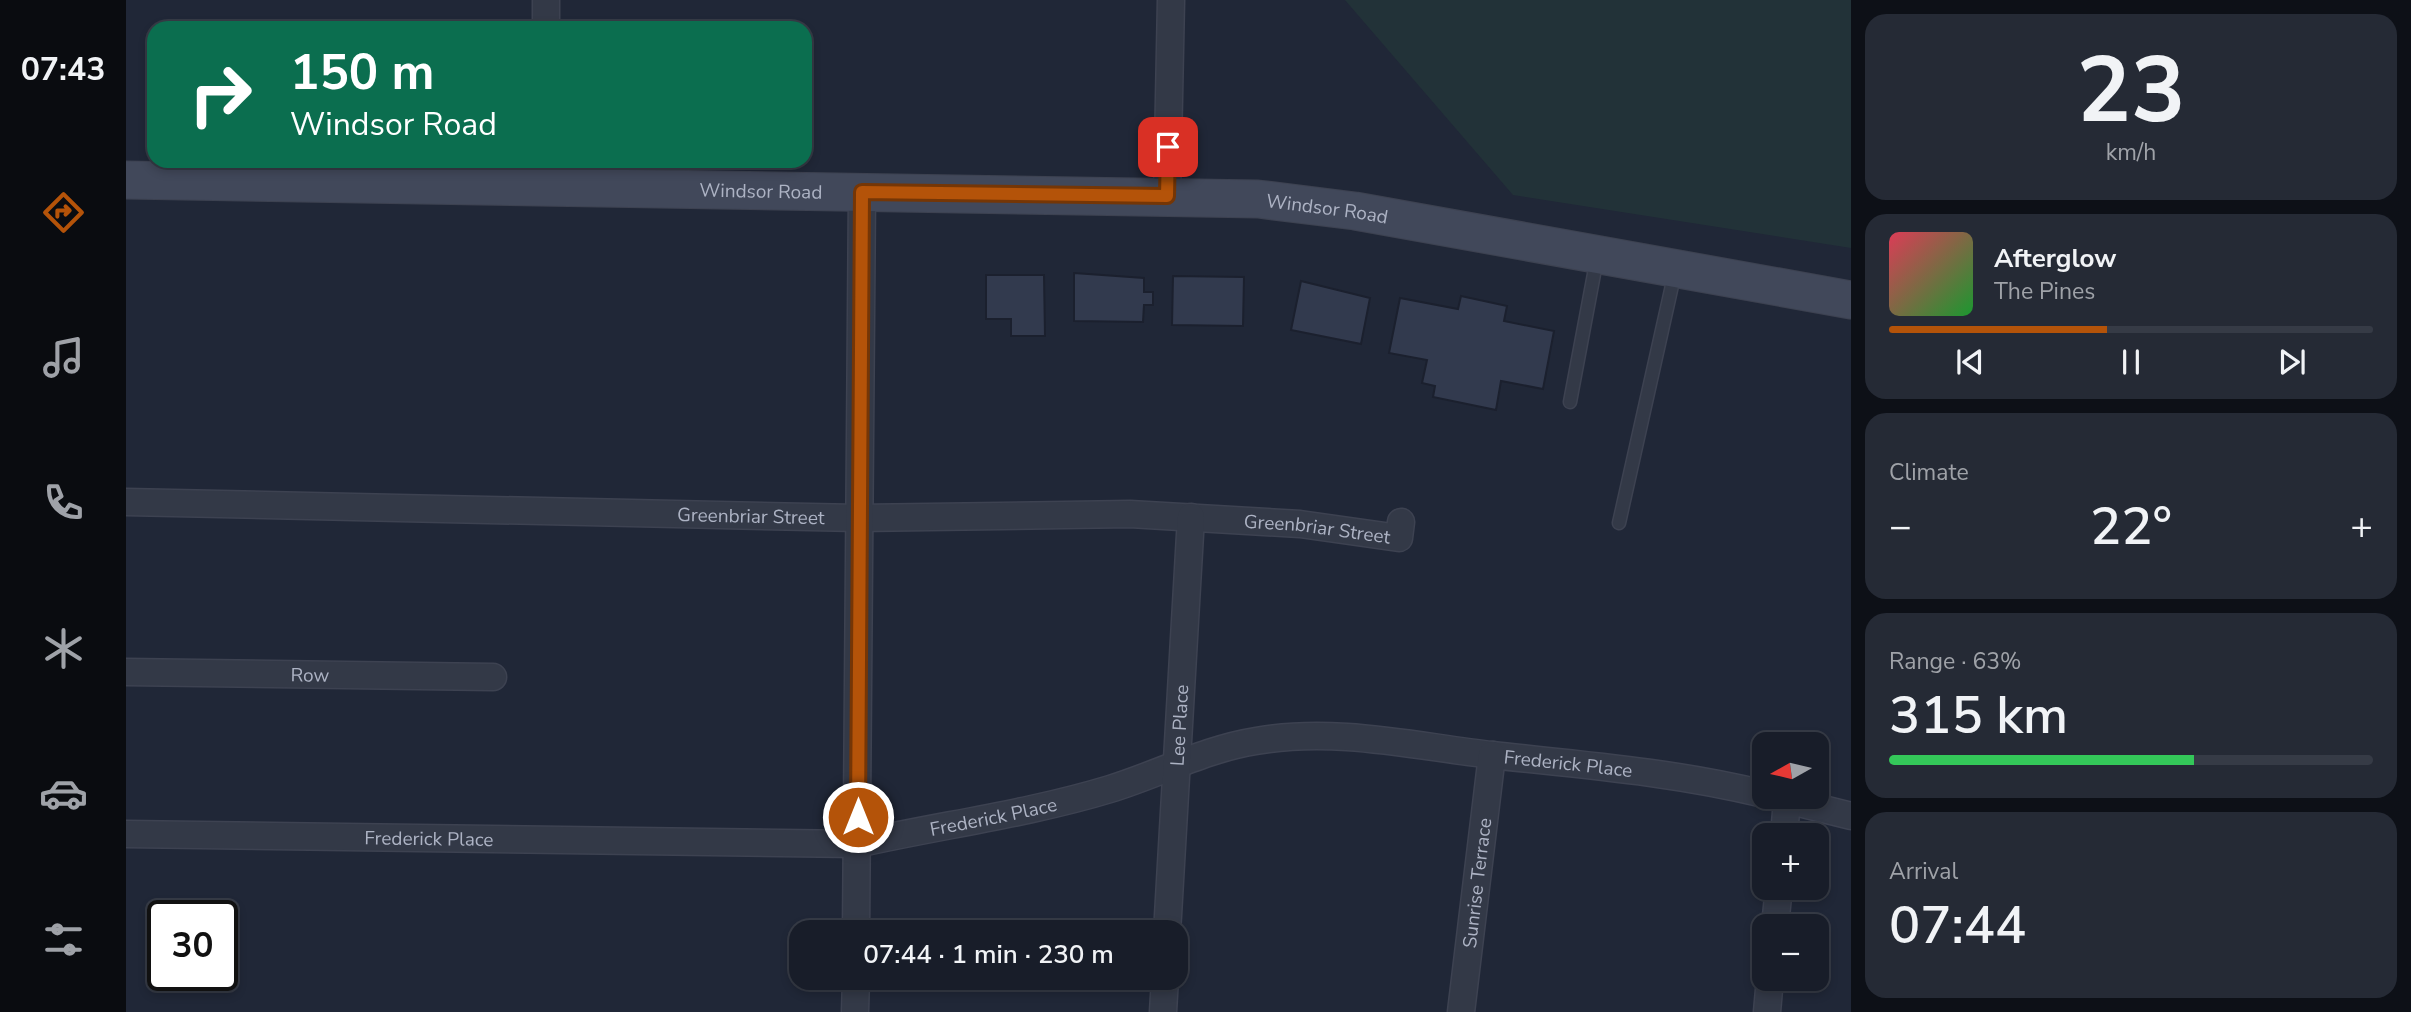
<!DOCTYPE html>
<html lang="en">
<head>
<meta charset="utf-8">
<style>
  :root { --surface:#181d29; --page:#252a35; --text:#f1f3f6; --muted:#9fa2a8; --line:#363b46; --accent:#b45309 }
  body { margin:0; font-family:"Nunito Sans",sans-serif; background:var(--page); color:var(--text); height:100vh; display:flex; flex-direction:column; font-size:26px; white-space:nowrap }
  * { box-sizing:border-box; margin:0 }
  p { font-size:23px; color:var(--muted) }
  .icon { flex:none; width:38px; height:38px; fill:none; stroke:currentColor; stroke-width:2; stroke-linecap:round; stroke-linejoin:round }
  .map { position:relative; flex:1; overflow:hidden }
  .sheet { display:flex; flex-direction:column; gap:14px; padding:14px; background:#0d1017; width:560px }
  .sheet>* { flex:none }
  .top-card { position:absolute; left:21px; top:21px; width:665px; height:147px; border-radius:21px; box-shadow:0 4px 10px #0003,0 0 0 2px var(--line); background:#0b6e4f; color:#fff; overflow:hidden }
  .needle { width:46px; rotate:262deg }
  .fabs { position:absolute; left:1626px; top:732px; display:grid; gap:14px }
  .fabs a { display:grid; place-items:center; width:77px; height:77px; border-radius:14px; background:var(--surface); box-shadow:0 4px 10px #0003,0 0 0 2px var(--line); font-size:35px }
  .speed { position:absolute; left:21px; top:900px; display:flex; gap:14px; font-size:35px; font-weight:700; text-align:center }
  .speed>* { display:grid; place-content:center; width:91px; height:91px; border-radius:50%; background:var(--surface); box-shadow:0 4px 10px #0003,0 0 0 2px var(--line); line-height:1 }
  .speed .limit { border:4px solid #111; border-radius:10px; background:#fff; color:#111 }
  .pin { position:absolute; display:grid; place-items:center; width:60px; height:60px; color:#fff; margin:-30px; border-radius:14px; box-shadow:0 4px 10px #0006 }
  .me { position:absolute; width:77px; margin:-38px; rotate:0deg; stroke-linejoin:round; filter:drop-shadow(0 0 5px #0008) }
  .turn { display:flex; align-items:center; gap:24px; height:147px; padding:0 28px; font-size:32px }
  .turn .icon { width:91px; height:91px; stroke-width:2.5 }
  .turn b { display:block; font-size:49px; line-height:60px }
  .big { font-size:52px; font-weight:600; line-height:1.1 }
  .sheet .widget { flex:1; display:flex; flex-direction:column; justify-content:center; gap:10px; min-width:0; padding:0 24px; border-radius:21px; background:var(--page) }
  .sheet .dial { align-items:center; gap:0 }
  .dial b { font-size:91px; line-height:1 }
  .song { display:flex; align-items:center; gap:21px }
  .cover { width:84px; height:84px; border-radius:10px; background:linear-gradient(135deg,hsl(350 70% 55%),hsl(130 70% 35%)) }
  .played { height:7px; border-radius:4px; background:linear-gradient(90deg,var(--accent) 45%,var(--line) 45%) }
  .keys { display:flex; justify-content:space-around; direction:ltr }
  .heat { display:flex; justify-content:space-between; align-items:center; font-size:38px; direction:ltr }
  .charge { height:10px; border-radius:5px; background:linear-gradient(90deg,#34c759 63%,var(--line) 0) }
  .trip { position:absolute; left:663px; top:920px; width:399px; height:70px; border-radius:21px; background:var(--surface); box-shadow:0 4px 10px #0003,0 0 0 2px var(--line); font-weight:600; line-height:70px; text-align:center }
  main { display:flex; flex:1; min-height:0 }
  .tabs { display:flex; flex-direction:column; width:126px; justify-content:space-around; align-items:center; background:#0a0c10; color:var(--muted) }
  .tabs .icon { width:49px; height:49px }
  .tabs .selected { color:var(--accent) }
  .tabs b { font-size:32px; color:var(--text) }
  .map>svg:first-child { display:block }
  .green { fill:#223238 }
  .building { fill:#323a4e; stroke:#1b202e; stroke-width:2 }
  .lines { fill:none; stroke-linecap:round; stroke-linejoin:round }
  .lane-casing { stroke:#3d4251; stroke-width:15 }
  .street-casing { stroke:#3d4251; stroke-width:29 }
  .secondary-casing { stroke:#3d4251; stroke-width:39 }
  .lane { stroke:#333947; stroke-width:12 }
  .street { stroke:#333947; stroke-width:26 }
  .secondary { stroke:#41485a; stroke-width:37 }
  .route-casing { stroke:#753606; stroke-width:18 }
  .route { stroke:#b45309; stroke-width:12 }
  .labels { text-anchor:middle; stroke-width:7; stroke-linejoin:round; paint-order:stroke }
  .street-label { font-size:19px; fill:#adb3c4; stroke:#191e2c }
</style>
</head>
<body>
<main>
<nav class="tabs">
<b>07:43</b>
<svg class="icon selected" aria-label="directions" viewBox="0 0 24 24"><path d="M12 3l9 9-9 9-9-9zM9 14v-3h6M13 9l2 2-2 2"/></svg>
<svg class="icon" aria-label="music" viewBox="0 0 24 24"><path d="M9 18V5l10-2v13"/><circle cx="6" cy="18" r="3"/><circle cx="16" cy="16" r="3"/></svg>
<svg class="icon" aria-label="phone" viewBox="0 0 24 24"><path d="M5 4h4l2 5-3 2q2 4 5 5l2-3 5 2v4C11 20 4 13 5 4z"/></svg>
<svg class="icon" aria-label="climate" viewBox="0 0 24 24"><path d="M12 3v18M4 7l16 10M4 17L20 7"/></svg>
<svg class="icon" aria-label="car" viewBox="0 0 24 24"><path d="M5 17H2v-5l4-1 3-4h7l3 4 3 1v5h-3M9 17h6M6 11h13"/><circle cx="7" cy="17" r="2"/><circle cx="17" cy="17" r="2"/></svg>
<svg class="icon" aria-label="filters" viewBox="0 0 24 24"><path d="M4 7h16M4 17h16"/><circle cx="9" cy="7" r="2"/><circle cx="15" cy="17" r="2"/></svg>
</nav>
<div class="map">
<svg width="1725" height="1012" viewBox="0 0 1725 1012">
  <rect width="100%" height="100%" fill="#202737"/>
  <!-- green -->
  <polygon class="green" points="1219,0 1725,0 1725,248 1387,195"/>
  <!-- building -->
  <g class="building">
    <polygon points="679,61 686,61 685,125 679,125"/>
    <polygon points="948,273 1018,278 1018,292 1027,292 1027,305 1018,305 1017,322 948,321"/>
    <polygon points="860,275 918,275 919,336 885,336 885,319 860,319"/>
    <polygon points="1047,276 1118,277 1117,326 1046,325"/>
    <polygon points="1175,281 1244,298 1235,344 1165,330"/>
    <polygon points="1335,296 1381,306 1378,321 1428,331 1417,389 1375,381 1370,410 1307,397 1309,386 1296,383 1301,360 1263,353 1274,298 1332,309"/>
  </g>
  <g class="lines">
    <!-- lane casing -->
    <g class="lane-casing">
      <g id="lane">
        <polyline points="1444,402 1471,258"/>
        <polyline points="1493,523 1549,272"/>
      </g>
    </g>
    <!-- street casing -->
    <g class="street-casing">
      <g id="street">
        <polyline points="420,28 420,0"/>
        <polyline points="418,188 418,161"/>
        <polyline points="1041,196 1045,0"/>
        <path id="s1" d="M0 502 732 518 1004 514 1174 524 1273 538 1275 522"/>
        <path id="s2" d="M0 672 367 677"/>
        <polyline points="1645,796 1725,816"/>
        <path id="s3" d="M0 834 731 844C815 825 902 814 984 789 1033 774 1079 749 1130 741 1209 727 1288 746 1366 755 1458 765 1548 772 1638 794"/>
        <polyline points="1658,835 1661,800"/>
        <polyline points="1649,926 1653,887"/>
        <polyline points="730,933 736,192"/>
        <path id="s4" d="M1041 933 1065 517"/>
        <polyline points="729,1012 730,978"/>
        <polyline points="1037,1012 1039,978"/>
        <path id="s5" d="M1335 1012 1366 755"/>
        <polyline points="1641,1012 1644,978"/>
      </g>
    </g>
    <!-- secondary casing -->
    <g class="secondary-casing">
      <g id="secondary">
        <path id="s6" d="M0 180 1132 199 1229 211 1725 300"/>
      </g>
    </g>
    <!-- lane -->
    <use href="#lane" class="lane"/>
    <!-- street -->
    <use href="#street" class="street"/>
    <!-- secondary -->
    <use href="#secondary" class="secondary"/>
  </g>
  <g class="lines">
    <!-- route casing -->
    <g class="route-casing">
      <polyline id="route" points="732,817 736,192 1041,196 1042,147"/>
    </g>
    <!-- route -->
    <use href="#route" class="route"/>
  </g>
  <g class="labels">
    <!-- street labels -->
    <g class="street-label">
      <text dy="7" stroke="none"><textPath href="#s6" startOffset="635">Windsor Road</textPath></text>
      <text dy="7" stroke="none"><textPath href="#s6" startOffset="1202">Windsor Road</textPath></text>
      <text dy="7" stroke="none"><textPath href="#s1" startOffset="625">Greenbriar Street</textPath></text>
      <text dy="7" stroke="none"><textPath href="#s1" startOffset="1192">Greenbriar Street</textPath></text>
      <text dy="7" stroke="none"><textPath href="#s2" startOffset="184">Row</textPath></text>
      <text dy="7" stroke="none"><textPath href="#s4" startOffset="208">Lee Place</textPath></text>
      <text dy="7" stroke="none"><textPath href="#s3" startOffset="1458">Frederick Place</textPath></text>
      <text dy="7" stroke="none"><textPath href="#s3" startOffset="870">Frederick Place</textPath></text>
      <text dy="7" stroke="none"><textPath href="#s3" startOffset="303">Frederick Place</textPath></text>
      <text dy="7" stroke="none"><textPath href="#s5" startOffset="130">Sunrise Terrace</textPath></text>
    </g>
  </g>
</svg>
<div class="fabs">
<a><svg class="needle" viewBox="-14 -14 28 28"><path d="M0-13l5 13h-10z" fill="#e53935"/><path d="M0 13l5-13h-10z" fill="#9fa2a8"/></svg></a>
<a>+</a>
<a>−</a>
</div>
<div class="speed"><div class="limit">30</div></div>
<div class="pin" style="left:1042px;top:147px;background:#d93025"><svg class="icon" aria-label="arrive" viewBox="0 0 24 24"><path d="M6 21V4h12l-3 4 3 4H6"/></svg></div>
<svg class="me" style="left:732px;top:817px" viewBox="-20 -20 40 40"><circle r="17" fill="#b45309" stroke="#fff" stroke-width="3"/><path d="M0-11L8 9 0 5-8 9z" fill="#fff"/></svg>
<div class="trip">07:44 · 1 min · 230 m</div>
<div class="top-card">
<div class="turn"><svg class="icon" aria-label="right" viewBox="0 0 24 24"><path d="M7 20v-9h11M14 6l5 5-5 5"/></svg><div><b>150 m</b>Windsor Road</div></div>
</div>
</div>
<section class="sheet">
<div class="widget dial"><b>23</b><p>km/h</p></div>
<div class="widget">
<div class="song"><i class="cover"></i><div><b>Afterglow</b><p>The Pines</p></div></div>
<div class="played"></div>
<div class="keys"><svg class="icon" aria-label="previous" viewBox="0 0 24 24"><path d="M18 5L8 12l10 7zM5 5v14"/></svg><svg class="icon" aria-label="pause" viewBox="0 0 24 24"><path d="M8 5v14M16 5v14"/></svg><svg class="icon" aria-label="next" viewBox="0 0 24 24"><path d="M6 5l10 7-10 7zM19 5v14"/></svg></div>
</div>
<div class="widget"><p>Climate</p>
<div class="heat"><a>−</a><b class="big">22°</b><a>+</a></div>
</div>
<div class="widget"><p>Range · 63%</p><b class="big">315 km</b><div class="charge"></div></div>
<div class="widget"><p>Arrival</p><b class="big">07:44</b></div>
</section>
</main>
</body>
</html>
